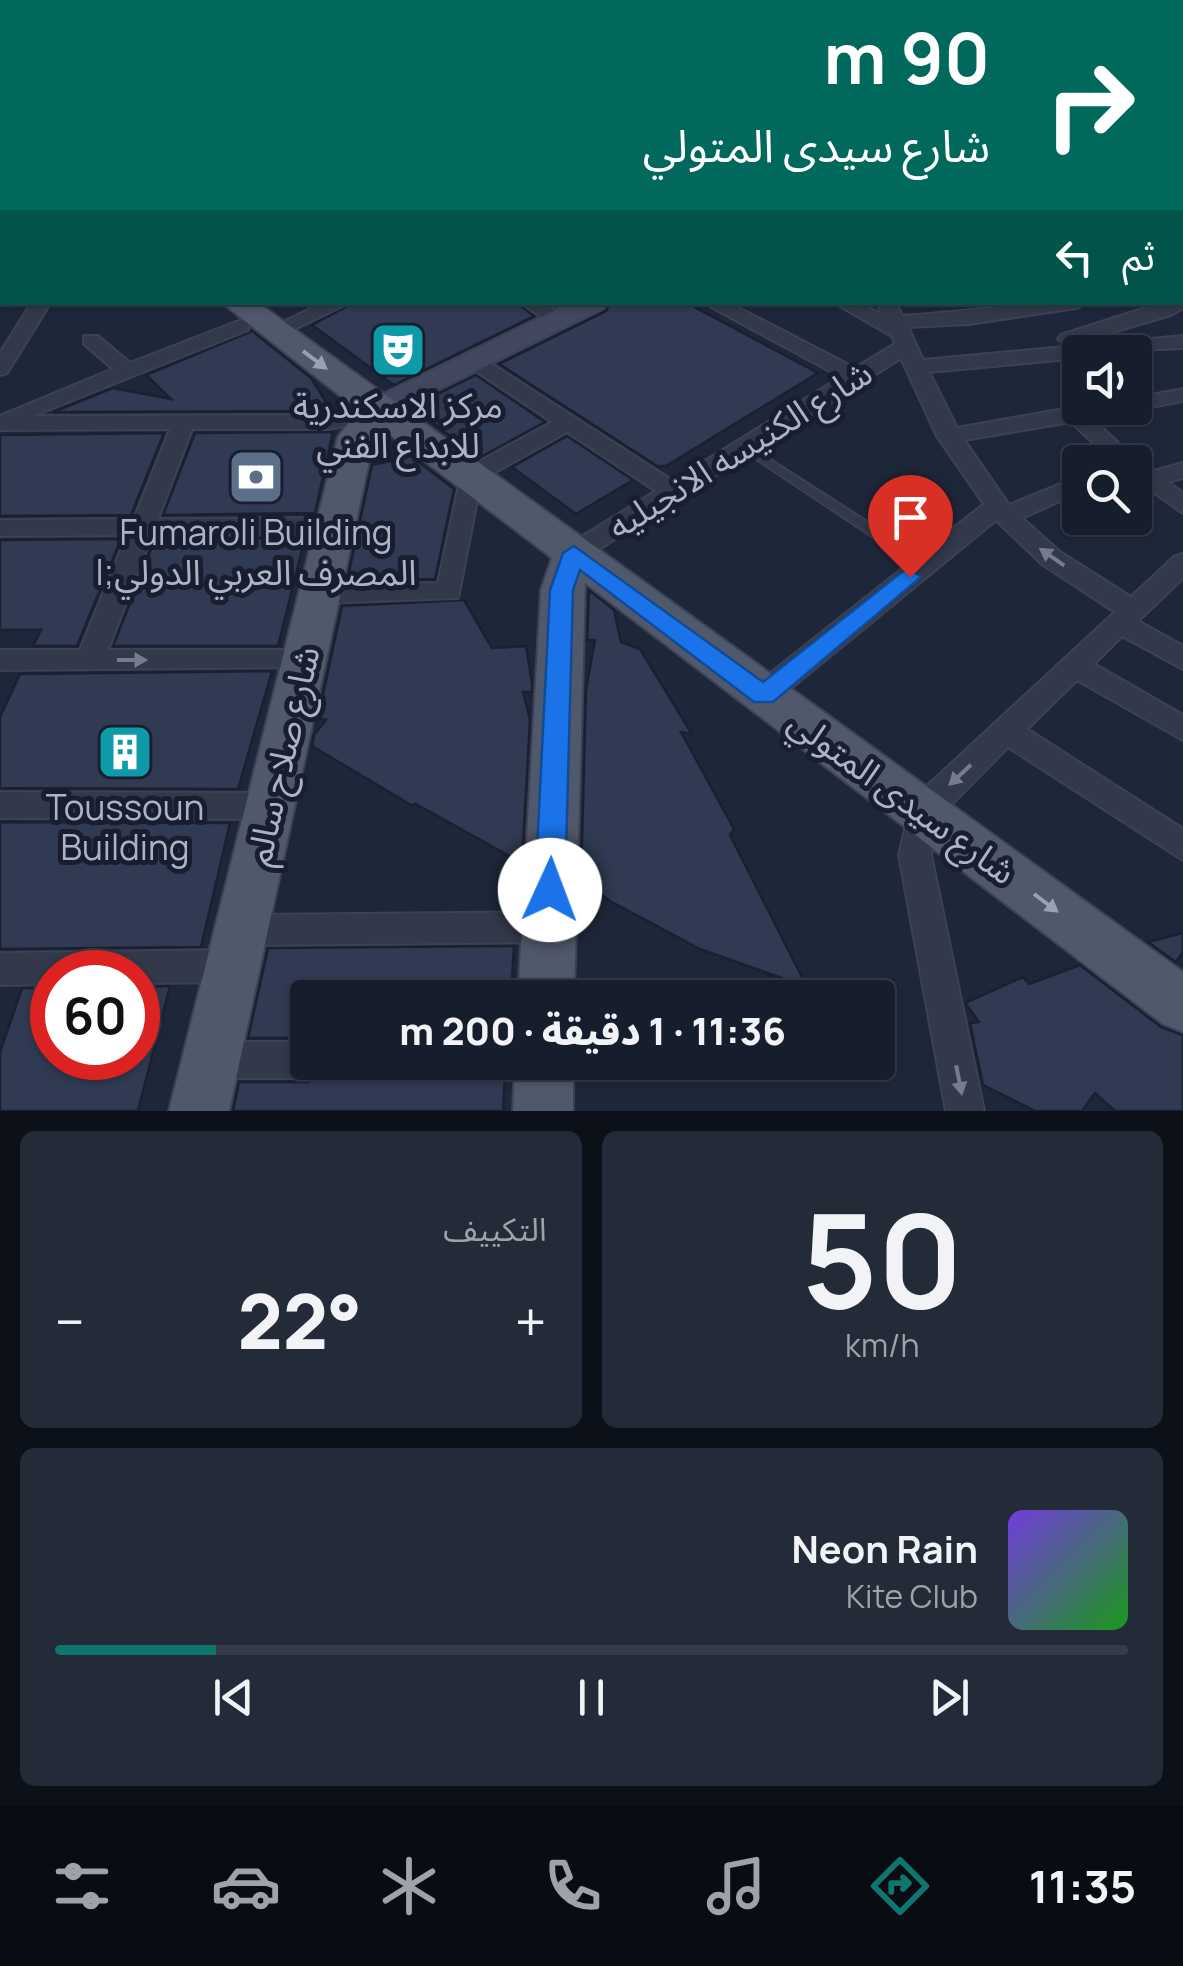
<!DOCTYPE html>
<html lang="ar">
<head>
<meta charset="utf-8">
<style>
  :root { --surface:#161d2c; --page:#232a38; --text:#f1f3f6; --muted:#9ea2a9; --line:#353b48; --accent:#0f766e }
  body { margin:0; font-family:Manrope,"Noto Sans Arabic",sans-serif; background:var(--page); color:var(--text); direction:rtl; height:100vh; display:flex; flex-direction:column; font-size:38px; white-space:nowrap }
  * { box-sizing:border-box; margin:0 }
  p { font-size:32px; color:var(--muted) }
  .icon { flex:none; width:55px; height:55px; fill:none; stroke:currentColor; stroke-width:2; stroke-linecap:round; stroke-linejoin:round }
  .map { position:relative; height:1111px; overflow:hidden; direction:ltr }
  .details { display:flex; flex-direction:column; gap:20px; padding:20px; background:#0c1018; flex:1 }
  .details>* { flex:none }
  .banner { position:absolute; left:0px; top:0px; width:1185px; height:305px; box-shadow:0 2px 8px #0004,0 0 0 2px var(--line); direction:rtl; background:#00695c; color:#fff; overflow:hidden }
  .controls { position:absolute; left:1062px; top:335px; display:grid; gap:20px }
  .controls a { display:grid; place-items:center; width:90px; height:90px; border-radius:10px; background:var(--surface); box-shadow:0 2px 8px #0004,0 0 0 2px var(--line); font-size:50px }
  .speed { position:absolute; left:30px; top:950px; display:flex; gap:20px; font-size:50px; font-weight:700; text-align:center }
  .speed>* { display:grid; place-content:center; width:130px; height:130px; border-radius:50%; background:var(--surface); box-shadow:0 2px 8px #0004,0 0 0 2px var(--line); line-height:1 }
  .speed .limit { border:15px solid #d22; background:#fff; color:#111 }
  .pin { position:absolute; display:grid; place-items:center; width:85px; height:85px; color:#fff; margin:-102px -42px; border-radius:50% 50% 50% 0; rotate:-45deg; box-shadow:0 0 10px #0007 }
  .pin .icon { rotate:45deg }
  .me { position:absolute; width:110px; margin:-55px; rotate:2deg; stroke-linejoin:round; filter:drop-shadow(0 0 8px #0008) }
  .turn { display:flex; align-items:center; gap:35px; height:210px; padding:0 30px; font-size:45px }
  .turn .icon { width:130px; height:130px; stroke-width:2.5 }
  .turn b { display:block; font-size:70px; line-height:85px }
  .then { display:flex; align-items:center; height:95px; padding:0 30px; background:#0003; gap:20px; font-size:38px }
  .big { font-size:75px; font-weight:800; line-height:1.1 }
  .details .card { flex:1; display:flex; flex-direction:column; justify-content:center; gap:15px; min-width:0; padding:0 35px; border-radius:15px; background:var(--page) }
  .details .dial { align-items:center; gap:0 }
  .dial b { font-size:130px; line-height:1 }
  .song { display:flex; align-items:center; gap:30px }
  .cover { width:120px; height:120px; border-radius:15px; background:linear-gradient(135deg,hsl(260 70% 55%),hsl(120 70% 35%)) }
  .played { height:10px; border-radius:5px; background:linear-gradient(90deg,var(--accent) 15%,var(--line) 15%) }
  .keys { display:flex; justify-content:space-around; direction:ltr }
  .heat { display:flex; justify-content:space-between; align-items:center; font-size:55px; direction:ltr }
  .details .tiles { flex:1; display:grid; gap:20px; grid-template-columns:1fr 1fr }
  .card:last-child { grid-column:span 2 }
  .trip { position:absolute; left:290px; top:980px; width:605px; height:100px; border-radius:10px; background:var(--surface); box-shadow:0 2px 8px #0004,0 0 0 2px var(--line); font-weight:800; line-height:100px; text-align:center; direction:rtl }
  .dock { display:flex; height:160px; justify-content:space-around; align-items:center; background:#090c12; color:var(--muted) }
  .dock .icon { width:70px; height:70px }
  .dock .active { color:var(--accent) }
  .dock b { font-size:45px; color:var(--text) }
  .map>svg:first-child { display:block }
  .building { fill:#303a52; stroke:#1a2031; stroke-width:2.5 }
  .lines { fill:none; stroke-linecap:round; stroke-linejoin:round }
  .lane-casing { stroke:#3c4254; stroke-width:4 }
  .street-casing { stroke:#3c4254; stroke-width:4 }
  .secondary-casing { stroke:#3c4254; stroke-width:4 }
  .primary-casing { stroke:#3c4254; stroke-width:4 }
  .lane { fill:#32394a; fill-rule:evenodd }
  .street { fill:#32394a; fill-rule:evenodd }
  .secondary { fill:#40475e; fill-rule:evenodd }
  .primary { fill:#50586b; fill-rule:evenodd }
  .oneway { fill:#9aa1b5 }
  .oneway2 { fill:#757c8f }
  .route { fill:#1a73e8; stroke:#114b97; stroke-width:2.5 }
  .labels { text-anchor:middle; stroke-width:10; stroke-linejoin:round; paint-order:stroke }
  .poi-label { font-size:35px; fill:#acb3c7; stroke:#181e2f }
  .street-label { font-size:35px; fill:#acb3c7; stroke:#181e2f }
</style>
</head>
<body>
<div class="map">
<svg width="1183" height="1111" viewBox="0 0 1183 1111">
  <rect width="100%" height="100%" fill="#1e273a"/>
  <!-- building -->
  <g class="building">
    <polygon points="355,302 516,302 534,316 394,385 312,325"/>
    <polygon points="610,302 685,302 818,373 666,466 657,466 499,364 606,311"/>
    <polygon points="252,331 311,378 326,402 313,411 53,412 113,388 171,399 146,375"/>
    <polygon points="476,375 545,422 479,458 412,407"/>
    <polygon points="333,432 315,513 163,515 195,433"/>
    <polygon points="164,433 131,515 0,516 0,435"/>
    <polygon points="567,436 633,480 576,514 512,467"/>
    <polygon points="411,456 454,489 435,579 347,581 372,465"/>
    <polygon points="305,538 278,646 113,646 155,539"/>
    <polygon points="121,539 77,646 33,646 41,630 0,630 0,540"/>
    <polygon points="589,590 614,610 621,642 640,649 692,734 681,732 734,829 730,835 807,987 700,949 610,901 581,880 586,690 595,640 587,640"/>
    <polygon points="464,600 492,648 526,646 532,683 532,692 523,692 530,720 522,863 416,804 411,805 312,746 314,735 326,720 318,718 342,606"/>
    <polygon points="272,671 238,789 0,788 0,717 20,674"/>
    <polygon points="0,822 230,823 201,947 0,949"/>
    <polygon points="1183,933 1183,952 1176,962 1148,942"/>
    <polygon points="514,946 511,998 308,998 308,1038 248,1038 268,948"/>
    <polygon points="1080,965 1161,1027 1183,1035 1183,1111 1115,1111 1095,1093 1082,1111 1035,1111 983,1085 970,1023 979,1022 965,1003 1023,977 1029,984"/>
    <polygon points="170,986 138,1111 0,1111 0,1052 22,988 52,988 52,1058 138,1058 138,987"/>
    <polygon points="505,1068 503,1111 233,1111 239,1082 308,1082 322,1076 326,1070"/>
  </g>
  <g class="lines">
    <!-- lane casing -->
    <g class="lane-casing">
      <g id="lane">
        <polygon points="405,0 419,0 412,2 401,2"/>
        <polygon points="467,0 479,0 473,2 463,2"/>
        <polygon points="793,0 804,0 798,2 790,2"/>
        <polygon points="744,443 889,536 891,539 889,542 881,542 740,448 738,446 740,444"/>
      </g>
    </g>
    <!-- street casing -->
    <g class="street-casing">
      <g id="street">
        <polygon points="0,0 8,0 2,4"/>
        <polygon points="33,0 48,0 49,2 35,2"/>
        <polygon points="956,0 968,0 969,2 957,2"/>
        <polygon points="1132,0 1146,0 1147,2 1134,2"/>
        <rect x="1182" y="7" width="1" height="8"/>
        <rect x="1182" y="29" width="1" height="8"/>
        <rect x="1182" y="82" width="1" height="8"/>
        <rect x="1182" y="121" width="1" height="10"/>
        <polygon points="2,155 2,165 0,166 0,156"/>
        <polygon points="1182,194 1183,194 1182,205"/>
        <rect x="1182" y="236" width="1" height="10"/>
        <rect x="1182" y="256" width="1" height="12"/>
        <polygon points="2,265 2,277 0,278 0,266"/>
        <polygon points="1183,297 1183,308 1171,315 1068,345 1058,339 1061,335 1164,302 1182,302"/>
        <polygon points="32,302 51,302 7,373 0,375 0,353"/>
        <polygon points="324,302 351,302 282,335 268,335 265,331"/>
        <polygon points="520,302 543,302 568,320 565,324 551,324"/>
        <path d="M702 302H727L855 368 895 344 892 336 833 302H858L882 315 877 302H896L902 316C964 312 1025 302 1086 302L1077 308 969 324 908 327 923 360 1183 336V348L1080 352V358L929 372 957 428 1075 407 1123 408 1121 413 1092 418 1138 462 1154 471 1183 463V478L1168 482 1183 493V513L1135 479V462H1114L1071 422 964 440 1009 505 1080 476V492L1022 518 1060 552 1131 597 1174 557 1183 554V578L1138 621 1183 646V669L1122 636 1094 664 1183 715V740L1077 680 1027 729 1183 829V860L1008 747 939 817 931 855 984 1111H946L899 855 909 813 926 787 1115 612 1042 564 996 520 773 703 763 706 753 703 749 695 753 687 984 504 937 436 901 358 583 559H565L562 553 565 547 656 491 567 432 481 480 458 598 320 603 311 600 307 594 311 588 320 585 438 583 462 471 552 422 467 365 464 361 467 357H481L673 481 841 377Z"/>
        <polygon points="241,320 248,322 248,330 33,416 328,415 378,410 381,415 378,420 328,429 192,429 158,519 336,518 348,526 336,534 152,535 108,650 305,650 315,653 319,660 315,667 0,670 0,650 80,650 127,535 0,536 0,520 134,519 170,429 0,430 0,416 113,369 84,344 84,336 98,336 130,363"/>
        <polygon points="1183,389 1183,401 1135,410 1127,408 1135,408 1135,398"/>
        <polygon points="0,792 271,793 282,797 286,806 282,815 271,819 0,818"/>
        <polygon points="549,912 561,916 566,927 561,938 549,942 242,945 230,941 225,930 230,919 242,915"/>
        <polygon points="234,950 246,955 251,966 246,977 234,982 138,983 138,972 52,972 52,984 0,985 0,953"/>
        <polygon points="210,1042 308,1042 308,1062 325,1062 321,1073 308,1078 210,1078 197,1073 192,1060 197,1047"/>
      </g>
    </g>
    <!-- secondary casing -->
    <g class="secondary-casing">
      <g id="secondary">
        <polygon points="725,0 749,0 751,2 727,2"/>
        <rect x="1182" y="146" width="1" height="14"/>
        <polygon points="572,302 607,302 604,308 389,414 367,414 363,408 367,402"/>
      </g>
    </g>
    <!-- primary casing -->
    <g class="primary-casing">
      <g id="primary">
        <rect x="0" y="119" width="2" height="16"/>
        <polygon points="221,302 257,302 1183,972 1183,1032 1163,1024 585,583 574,998 518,998 541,590 552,558 381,428 374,438 229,1111 169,1111 338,437 358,410"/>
        <polygon points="515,1062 573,1062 573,1111 513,1111"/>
      </g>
    </g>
    <!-- lane -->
    <use href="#lane" class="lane"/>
    <!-- street -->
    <use href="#street" class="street"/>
    <!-- secondary -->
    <use href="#secondary" class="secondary"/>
    <!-- primary -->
    <use href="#primary" class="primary"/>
  </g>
  <!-- one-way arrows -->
  <defs><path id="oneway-solid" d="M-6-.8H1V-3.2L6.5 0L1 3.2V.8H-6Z" transform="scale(2.5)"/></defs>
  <g class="oneway">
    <use href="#oneway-solid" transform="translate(315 360) rotate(37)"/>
    <use href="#oneway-solid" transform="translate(1046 903) rotate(37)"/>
  </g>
  <g class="oneway2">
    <use href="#oneway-solid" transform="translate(1052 557) rotate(-145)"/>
    <use href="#oneway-solid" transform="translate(132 660)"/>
    <use href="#oneway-solid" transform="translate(960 775) rotate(137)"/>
    <use href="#oneway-solid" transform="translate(959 1080) rotate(79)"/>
  </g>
  <!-- route -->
  <polygon class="route" points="574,546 763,682 902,572 910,569 921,577 773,702 754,702 580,570 573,590 565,890 560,899 550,903 540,899 535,890 550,590 563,553"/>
  <!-- icons -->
  <defs>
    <g id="theatre-square" transform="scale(2.875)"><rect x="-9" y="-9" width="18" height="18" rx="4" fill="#0f9aa8" stroke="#181e2f"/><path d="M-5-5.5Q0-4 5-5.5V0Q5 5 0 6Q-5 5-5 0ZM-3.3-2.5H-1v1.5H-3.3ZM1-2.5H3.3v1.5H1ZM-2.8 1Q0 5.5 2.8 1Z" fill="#fff"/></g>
    <g id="bank-square" transform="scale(2.875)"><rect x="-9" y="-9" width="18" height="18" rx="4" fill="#5c6f8a" stroke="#181e2f"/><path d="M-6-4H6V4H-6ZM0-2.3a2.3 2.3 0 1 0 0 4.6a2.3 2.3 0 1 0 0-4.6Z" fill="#fff"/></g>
    <g id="building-square" transform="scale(2.875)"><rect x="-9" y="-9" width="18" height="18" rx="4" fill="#0f9aa8" stroke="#181e2f"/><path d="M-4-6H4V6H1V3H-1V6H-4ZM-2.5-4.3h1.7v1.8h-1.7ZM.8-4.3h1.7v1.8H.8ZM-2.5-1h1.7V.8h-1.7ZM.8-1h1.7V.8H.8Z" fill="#fff"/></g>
  </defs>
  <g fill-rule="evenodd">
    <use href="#theatre-square" x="398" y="350"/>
    <use href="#bank-square" x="256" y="477"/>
    <use href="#building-square" x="125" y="752"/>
  </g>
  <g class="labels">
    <!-- poi labels -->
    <g class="poi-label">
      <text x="398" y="418">مركز الاسكندرية<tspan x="398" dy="40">للابداع الفني</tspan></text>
      <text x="256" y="545">Fumaroli Building<tspan x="256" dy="40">I;المصرف العربي الدولي</tspan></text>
      <text x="125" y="820">Toussoun<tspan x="125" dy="40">Building</tspan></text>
    </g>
    <!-- street labels -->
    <g class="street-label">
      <text transform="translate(740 450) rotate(-32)" y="12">شارع الكنيسه الانجيليه</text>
      <text transform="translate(283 756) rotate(-77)" y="12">شارع صلاح سالم</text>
      <text transform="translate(902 797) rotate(36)" y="12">شارع سيدى المتولي</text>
    </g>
  </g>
</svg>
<div class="controls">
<a><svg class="icon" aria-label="sound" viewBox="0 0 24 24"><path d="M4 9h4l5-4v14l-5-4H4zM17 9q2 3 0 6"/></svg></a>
<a><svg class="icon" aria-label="search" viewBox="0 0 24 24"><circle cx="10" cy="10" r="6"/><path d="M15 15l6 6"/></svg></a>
</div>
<div class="speed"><div class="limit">60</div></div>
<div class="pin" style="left:910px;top:577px;background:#d93025"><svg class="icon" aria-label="arrive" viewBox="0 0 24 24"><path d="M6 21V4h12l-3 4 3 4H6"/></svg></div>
<svg class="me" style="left:550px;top:890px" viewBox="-20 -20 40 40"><circle r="19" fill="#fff"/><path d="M0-13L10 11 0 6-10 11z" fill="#1a73e8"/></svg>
<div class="trip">11:36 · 1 دقيقة · 200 m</div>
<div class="banner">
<div class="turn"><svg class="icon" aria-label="right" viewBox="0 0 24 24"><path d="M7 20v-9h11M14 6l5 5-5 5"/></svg><div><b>90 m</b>شارع سيدى المتولي</div></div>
<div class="then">ثم<svg class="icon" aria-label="left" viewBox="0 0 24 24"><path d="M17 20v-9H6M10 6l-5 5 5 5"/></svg></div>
</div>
</div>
<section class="details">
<div class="tiles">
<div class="card dial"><b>50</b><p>km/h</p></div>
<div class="card"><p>التكييف</p>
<div class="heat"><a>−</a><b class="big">22°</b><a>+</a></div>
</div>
<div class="card">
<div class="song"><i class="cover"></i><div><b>Neon Rain</b><p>Kite Club</p></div></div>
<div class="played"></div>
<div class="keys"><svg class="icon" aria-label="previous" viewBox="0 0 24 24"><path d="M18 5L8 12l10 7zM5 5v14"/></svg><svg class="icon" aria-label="pause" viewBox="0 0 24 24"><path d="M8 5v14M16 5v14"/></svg><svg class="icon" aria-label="next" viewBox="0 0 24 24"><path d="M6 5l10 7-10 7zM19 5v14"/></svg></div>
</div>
</div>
</section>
<nav class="dock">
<b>11:35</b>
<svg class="icon active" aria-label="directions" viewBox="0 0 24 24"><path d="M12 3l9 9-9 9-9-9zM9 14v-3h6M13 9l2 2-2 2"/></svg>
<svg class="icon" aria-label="music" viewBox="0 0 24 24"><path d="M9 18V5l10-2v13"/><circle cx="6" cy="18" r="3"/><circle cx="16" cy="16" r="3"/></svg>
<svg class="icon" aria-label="phone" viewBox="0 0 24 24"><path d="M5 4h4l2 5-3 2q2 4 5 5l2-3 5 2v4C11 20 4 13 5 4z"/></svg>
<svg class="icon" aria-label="climate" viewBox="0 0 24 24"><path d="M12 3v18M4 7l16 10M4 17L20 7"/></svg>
<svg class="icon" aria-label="car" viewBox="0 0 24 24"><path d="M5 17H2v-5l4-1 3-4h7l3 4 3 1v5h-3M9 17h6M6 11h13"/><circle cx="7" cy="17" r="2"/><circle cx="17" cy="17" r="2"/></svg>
<svg class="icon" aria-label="filters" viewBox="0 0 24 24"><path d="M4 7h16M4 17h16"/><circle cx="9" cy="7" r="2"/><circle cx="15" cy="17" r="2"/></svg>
</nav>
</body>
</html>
